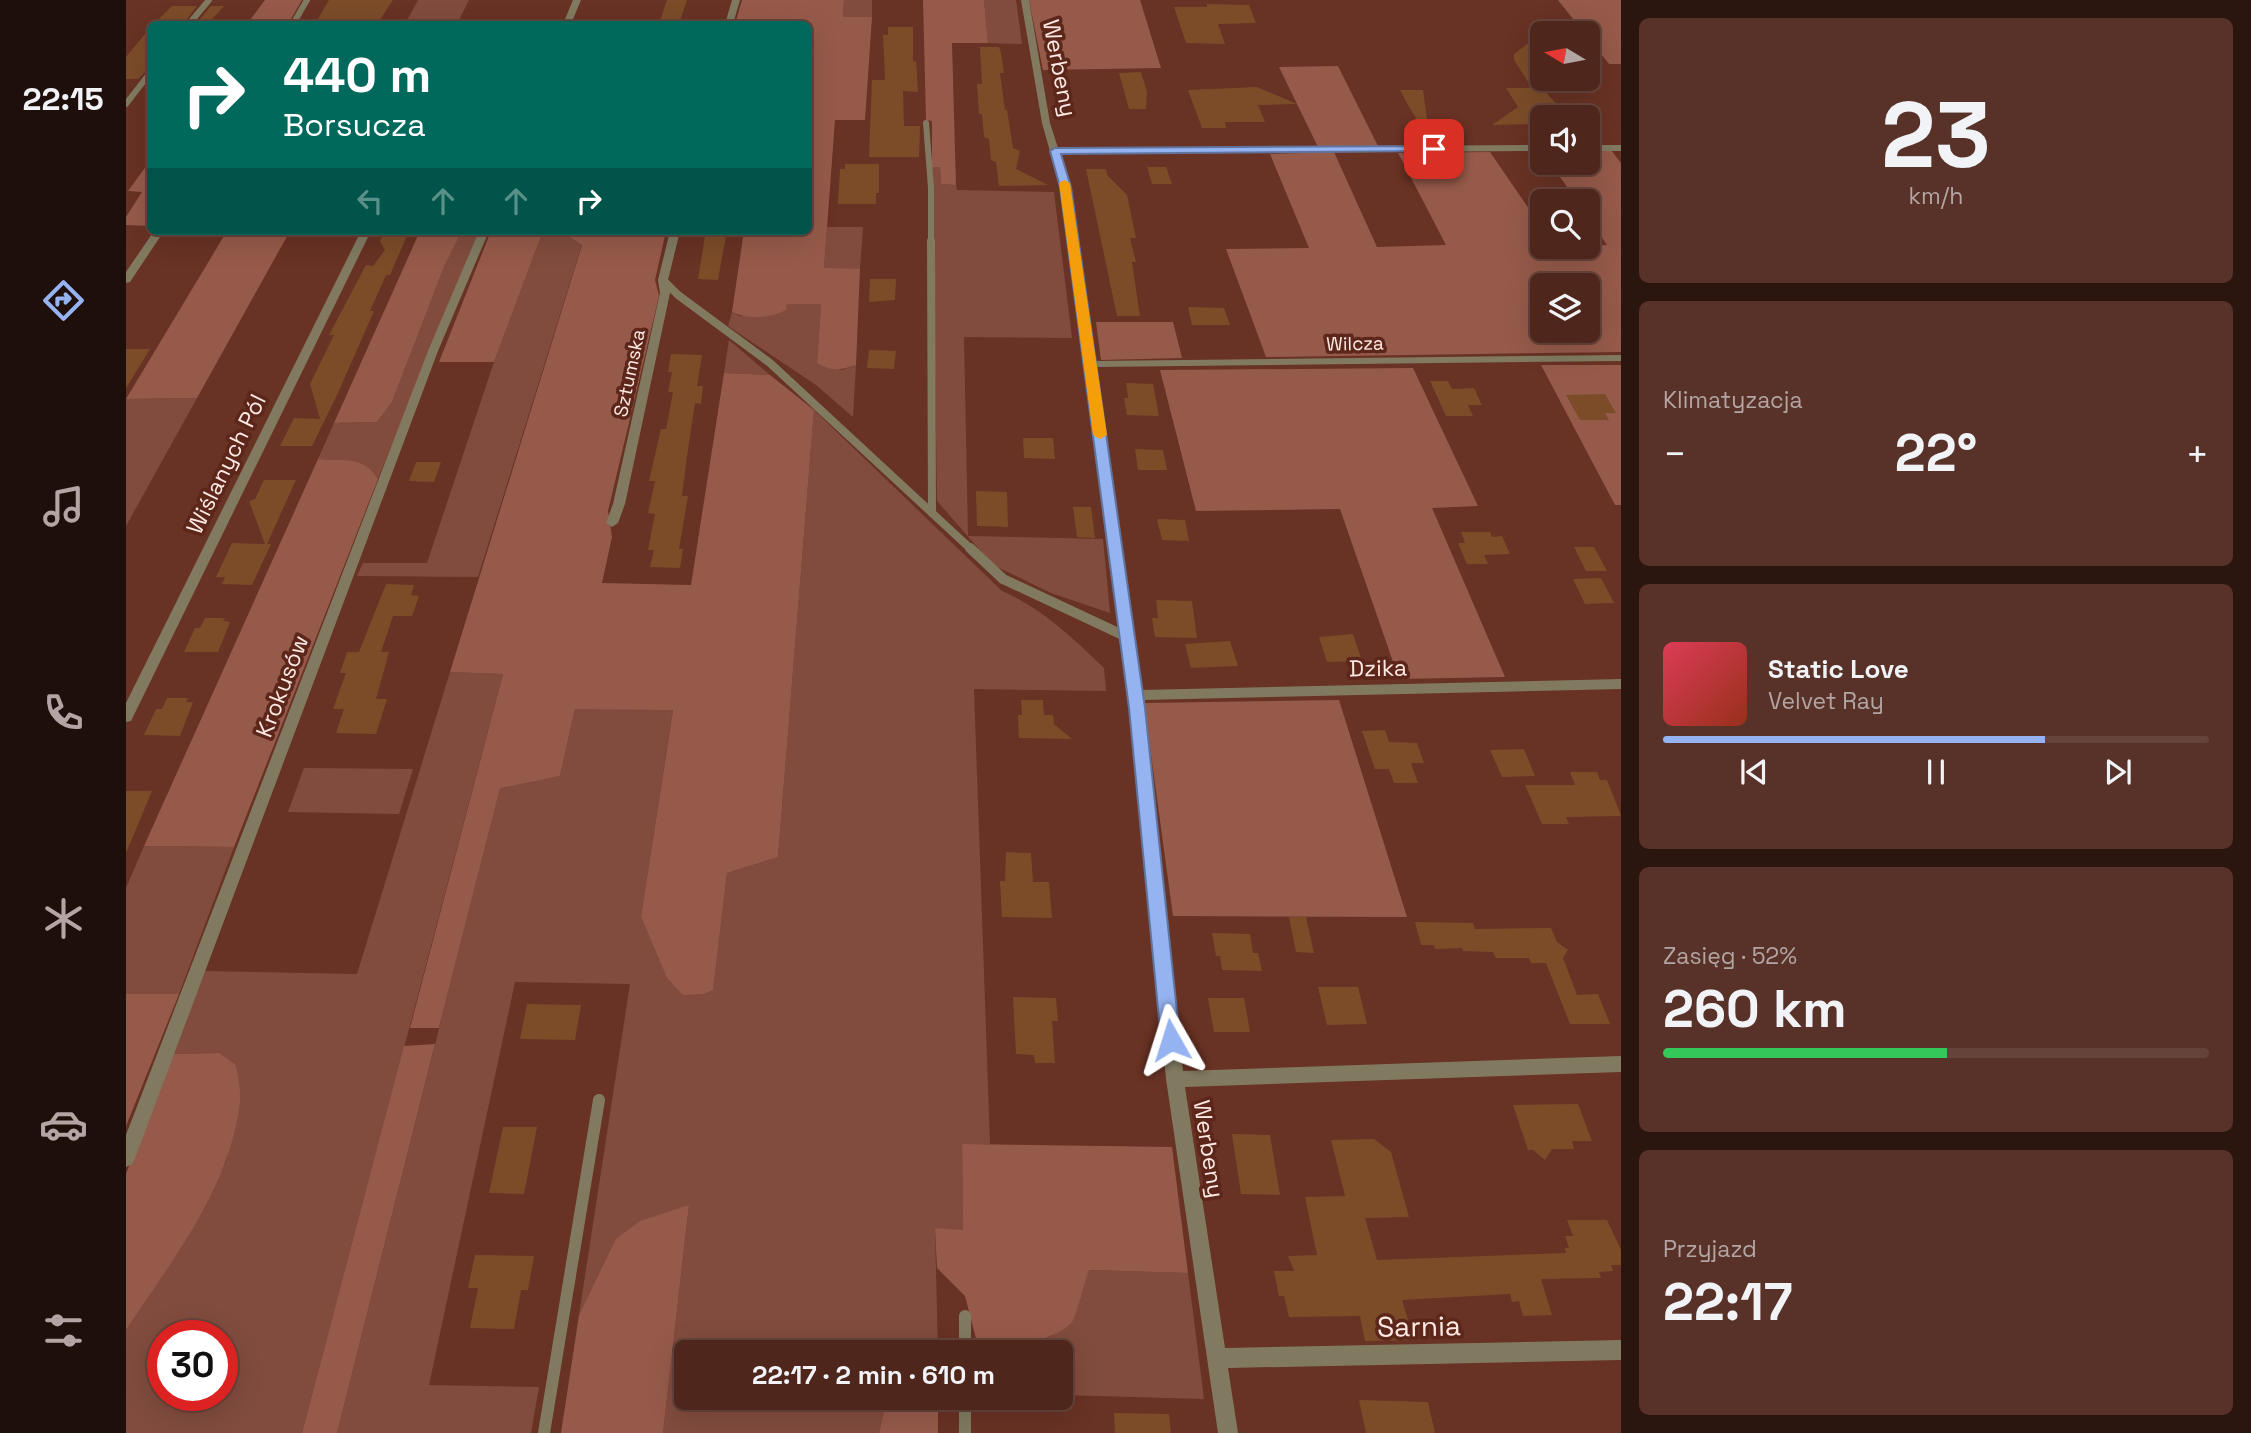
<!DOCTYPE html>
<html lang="pl">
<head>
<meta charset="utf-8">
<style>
  :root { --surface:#4e261b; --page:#583228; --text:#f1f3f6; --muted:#b3a5a3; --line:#65433a; --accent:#95b2f1 }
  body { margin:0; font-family:"Space Grotesk",sans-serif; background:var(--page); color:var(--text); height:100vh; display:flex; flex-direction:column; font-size:26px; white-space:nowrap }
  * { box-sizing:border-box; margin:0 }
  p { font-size:23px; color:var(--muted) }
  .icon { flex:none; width:38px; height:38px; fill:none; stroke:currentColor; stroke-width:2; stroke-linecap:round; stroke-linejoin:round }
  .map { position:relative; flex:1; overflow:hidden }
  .sheet { display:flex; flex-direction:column; gap:18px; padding:18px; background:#2b150f; width:630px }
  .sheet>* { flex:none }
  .banner { position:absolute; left:21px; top:21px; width:665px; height:214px; border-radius:10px; box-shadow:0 7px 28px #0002,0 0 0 2px var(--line); background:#00695c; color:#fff; overflow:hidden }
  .needle { width:46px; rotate:280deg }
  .controls { position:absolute; left:1404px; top:21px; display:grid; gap:14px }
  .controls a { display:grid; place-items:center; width:70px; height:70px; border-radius:10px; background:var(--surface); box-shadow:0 7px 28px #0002,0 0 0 2px var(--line); font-size:35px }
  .speed { position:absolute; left:21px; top:1320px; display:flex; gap:14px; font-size:35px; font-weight:700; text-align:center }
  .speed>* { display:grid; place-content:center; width:91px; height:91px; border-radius:50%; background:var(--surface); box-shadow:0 7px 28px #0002,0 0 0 2px var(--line); line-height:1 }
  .speed .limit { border:10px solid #d22; background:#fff; color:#111 }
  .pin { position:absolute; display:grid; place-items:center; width:60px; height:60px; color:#fff; margin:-30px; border-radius:14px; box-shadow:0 4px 10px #0006 }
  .me { position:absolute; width:77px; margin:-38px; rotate:354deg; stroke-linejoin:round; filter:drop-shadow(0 0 5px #0008) }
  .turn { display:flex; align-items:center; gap:24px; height:147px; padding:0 21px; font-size:32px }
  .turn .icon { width:91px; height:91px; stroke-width:2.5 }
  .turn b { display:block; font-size:49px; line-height:60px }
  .lanes { display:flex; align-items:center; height:66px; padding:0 21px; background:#0003; justify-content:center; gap:35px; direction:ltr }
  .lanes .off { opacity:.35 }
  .big { font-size:52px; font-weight:800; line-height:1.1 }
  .sheet .tile { flex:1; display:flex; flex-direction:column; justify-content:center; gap:10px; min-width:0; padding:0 24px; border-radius:10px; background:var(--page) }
  .sheet .dial { align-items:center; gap:0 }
  .dial b { font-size:91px; line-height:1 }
  .song { display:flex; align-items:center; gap:21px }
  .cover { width:84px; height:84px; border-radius:10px; background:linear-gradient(135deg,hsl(350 70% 55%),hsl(10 70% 35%)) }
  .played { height:7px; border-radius:4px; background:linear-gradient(90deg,var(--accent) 70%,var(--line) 70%) }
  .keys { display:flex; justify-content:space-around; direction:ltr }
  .heat { display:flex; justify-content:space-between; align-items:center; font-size:38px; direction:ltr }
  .charge { height:10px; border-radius:5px; background:linear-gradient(90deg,#34c759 52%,var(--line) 0) }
  .trip { position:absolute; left:548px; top:1340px; width:399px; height:70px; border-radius:10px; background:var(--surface); box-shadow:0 7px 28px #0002,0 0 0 2px var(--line); font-weight:800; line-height:70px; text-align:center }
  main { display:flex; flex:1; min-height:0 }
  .tabs { display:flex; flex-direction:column; width:126px; justify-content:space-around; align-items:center; background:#1f0f0b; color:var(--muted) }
  .tabs .icon { width:49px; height:49px }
  .tabs .on { color:var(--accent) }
  .tabs b { font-size:32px; color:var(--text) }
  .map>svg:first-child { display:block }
  .green { fill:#814c3e; fill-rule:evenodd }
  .forest { fill:#965a4a; fill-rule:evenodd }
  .building { fill:#7c4c29 }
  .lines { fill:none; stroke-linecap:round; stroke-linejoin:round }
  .service-far3 { stroke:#817a61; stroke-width:6 }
  .service-far2 { stroke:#817a61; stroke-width:8 }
  .service-far1 { stroke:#817a61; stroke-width:10 }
  .service { stroke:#817a61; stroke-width:12 }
  .minor { fill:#817a61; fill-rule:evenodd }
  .route { fill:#95b2f1; stroke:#61749d; stroke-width:2 }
  .slow { fill:#f59e0b }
  .labels { text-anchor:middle; stroke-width:7; stroke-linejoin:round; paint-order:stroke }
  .far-street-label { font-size:19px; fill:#fee9e3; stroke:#5c271a }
  .street-label { font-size:23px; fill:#fee9e3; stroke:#5c271a }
  .near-street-label { font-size:28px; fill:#fee9e3; stroke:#5c271a }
</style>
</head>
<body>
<main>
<nav class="tabs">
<b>22:15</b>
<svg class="icon on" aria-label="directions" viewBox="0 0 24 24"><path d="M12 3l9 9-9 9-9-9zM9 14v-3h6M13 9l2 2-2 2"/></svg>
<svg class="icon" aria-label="music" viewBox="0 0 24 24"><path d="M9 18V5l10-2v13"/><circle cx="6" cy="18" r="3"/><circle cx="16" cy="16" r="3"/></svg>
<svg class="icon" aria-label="phone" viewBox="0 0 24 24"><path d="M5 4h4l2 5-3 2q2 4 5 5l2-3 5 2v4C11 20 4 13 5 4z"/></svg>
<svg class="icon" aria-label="climate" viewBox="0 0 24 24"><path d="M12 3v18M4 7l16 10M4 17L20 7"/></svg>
<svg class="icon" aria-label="car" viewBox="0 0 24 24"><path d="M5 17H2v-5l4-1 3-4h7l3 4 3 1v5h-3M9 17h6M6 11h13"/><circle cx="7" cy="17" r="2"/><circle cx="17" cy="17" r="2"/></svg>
<svg class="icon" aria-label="filters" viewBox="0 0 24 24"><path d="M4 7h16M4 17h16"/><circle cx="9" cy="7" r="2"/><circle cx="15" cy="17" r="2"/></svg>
</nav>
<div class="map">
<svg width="1495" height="1433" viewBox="0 0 1495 1433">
  <rect width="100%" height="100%" fill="#683224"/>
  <!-- green -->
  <g class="green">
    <polygon points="292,0 343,0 331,24 279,24"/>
    <polygon points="718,0 746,0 746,17 717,17"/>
    <polygon points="858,0 890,0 896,44 862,43"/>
    <polygon points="806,167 814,167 815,184 830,185 831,190 928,192 946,338 838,337 842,536 977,539 984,613 925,593 867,565 811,501"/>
    <polygon points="701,227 737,227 734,269 698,269"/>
    <path d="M336 231H353L252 479C238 455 217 461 192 459L208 423 251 422 266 402 318 267Z"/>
    <polygon points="417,231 435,231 456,244 352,577 231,576 237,563 301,563 368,362"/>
    <polygon points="661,304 695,304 691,363 716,370 730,365 727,417 690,385 602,326 606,312 614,316"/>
    <polygon points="603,340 644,375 598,373"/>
    <polygon points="71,398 0,526 0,399"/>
    <path d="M688 410 876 591C916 608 948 639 978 668L980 691 848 689 864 1144 836 1145 837 1231 809 1228 812 1353H560V1398H761L753 1433H537L563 1206 491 1239 453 1315 504 984 389 982 303 1385 413 1387 405 1433H211L374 787 434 776 449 709H547L515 916 587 989 601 873 652 857Z"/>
    <path d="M324 672 377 674 176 1433H0V1330L68 1225 100 1161 114 1101 110 1065 94 1053 45 1054 76 971 231 974ZM37 1335H96V1395H37Z"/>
    <polygon points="178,768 287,769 273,814 162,812"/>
    <polygon points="18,846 108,847 53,994 0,994 0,888"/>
    <polygon points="962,1270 1062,1273 1078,1399 935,1395 934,1353 872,1353 872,1349 926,1336 955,1290"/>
  </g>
  <!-- forest -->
  <g class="forest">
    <polygon points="139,0 176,0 162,24 121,24"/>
    <path d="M616 0H718L717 17H746L739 120H709L698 268 734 269 730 365C713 371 706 371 691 363L695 304H661L660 310C645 318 622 320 606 312L618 231H682V24H609Z"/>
    <polygon points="797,0 858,0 862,43 826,43 830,185 815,184 814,167 806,167 806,121 800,120"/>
    <polygon points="903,0 1014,0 1035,68 917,70"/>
    <polygon points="1432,0 1495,0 1495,64 1483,64"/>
    <polygon points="1212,66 1252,146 1192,147 1153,67"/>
    <path d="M1461 150H1485L1495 163V352L1140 357 1100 249 1183 248 1144 154 1208 152 1251 247 1320 245 1272 153 1364 152 1416 228V247L1481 245 1461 215V201H1451L1424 163H1461ZM1416 285H1461V331H1416Z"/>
    <polygon points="24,161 24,226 0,225 0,217 16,192 2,191"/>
    <polygon points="101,231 164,231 71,398 0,399"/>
    <polygon points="294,231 336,231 318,267 266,402 251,422 208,423"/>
    <polygon points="365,231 417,231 368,362 313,362"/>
    <polygon points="435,231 540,231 529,280 533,296 482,511 486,537 476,583 565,585 598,373 644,375 688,410 652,857 601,873 587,990 577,994 557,995 541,978 515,916 547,710 449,709 434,776 374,788 313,1028 284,1028 377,674 324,672 456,245"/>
    <polygon points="970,322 1047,322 1056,358 975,360"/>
    <polygon points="1415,365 1495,365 1495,505 1489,505"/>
    <polygon points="1287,368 1352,506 1306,508 1379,677 1273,679 1214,509 1070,511 1034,370"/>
    <path d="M192 459C217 461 238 455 252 479L108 847 18 846Z"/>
    <polygon points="1213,700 1281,917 1047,916 1018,703"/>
    <polygon points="0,994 53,994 0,1126"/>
    <polygon points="309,1044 211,1433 176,1433 278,1046"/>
    <path d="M94 1053 110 1065C112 1077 115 1091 114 1102 104 1188 46 1260 0 1330V1174L45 1054Z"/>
    <path d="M836 1144 1046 1147 1062 1273 963 1270C959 1280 950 1317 946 1322 929 1342 878 1348 853 1350L839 1296 811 1268 809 1228 837 1230Z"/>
    <polygon points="563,1205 537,1433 435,1433 453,1315 490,1239 514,1221"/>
    <polygon points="761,1398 812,1398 812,1433 753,1433"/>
  </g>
  <!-- building -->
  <g class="building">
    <polygon points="203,0 267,0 251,24 189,24"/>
    <polygon points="541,0 561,0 553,24 533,24"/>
    <polygon points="1081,4 1123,5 1130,23 1092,24 1099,44 1060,43 1048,7 1081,7"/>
    <polygon points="46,6 71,6 57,24 28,24"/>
    <polygon points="85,6 98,6 82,24 70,24"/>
    <polygon points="762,27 787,27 787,62 790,61 792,92 777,91 778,126 794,126 793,157 743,157 746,80 759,80 757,35 762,35"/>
    <polygon points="24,28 24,67 12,79 0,79 0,57"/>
    <polygon points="1416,33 1416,88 1435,109 1427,109 1430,113 1416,113 1416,124 1366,125 1392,107 1380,88 1406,88 1388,60 1388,54"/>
    <polygon points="854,47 873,47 875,53 878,73 874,73 879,110 881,110 887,148 894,151 890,169 922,185 873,186 870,162 865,160 863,139 858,137 856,114 853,114 851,84 856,84"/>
    <polygon points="1015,72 1021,92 1020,109 1003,109 993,73"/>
    <polygon points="1131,87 1171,104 1132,105 1139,122 1099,122 1100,128 1076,128 1062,90"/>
    <polygon points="1274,90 1297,90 1304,141 1282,105"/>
    <polygon points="719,164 753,164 753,193 750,193 750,204 712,204 714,169 719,169"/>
    <polygon points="1021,167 1040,167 1046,184 1026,184"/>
    <polygon points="960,169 980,169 981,175 1001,195 1010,238 1004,238 1010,262 1006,262 1014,316 991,316"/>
    <polygon points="259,231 283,231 264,275 260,275 244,311 248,311 212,393 186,446 154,446 168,418 194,419 184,384 208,335 203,335 240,265 247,266 259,250 254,241"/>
    <polygon points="579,236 600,236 592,280 572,279"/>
    <polygon points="744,279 770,279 769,300 743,302"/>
    <polygon points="1062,307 1098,308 1104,325 1066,325"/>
    <polygon points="0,349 24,349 0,388"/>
    <polygon points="743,350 770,351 768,369 741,368"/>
    <polygon points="545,354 576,355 571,386 577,386 575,404 569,403 561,456 556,496 562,496 553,549 557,549 554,568 524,567 528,550 522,550 529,514 522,513 529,481 523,481 535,429 540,429 547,392 542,392 546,372 542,372"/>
    <polygon points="1304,381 1322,381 1326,389 1348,388 1356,405 1342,405 1347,416 1320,416"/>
    <polygon points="1000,383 1027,384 1033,416 1001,415 998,398 1002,398"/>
    <polygon points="1479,394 1490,413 1479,413 1483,420 1454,420 1440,395"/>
    <polygon points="897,438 927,438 929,459 898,458"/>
    <polygon points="1009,449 1037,450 1041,470 1012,470"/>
    <polygon points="290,462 315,462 308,482 283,481"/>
    <polygon points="138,480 170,480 141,544 145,544 126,585 96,584 99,577 90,577 106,543 139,544 123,501 129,499"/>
    <polygon points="850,491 881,492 882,527 851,526"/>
    <polygon points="947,507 965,507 969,538 951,537"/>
    <polygon points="1031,519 1059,520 1063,541 1036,540"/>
    <polygon points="1335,532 1364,532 1366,537 1376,536 1384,554 1358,555 1362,564 1341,564 1332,543 1339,543"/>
    <polygon points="1448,547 1468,547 1481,571 1460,571"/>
    <polygon points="1475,578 1488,603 1459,604 1447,579"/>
    <polygon points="260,584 288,585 285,595 293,596 286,616 267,616 255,652 263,652 250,699 261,699 250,734 210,733 218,709 207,709 220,673 214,673 221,652 233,652"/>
    <polygon points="1030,600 1066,601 1071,638 1029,637 1026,618 1032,618"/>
    <polygon points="79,618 99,618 97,621 104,622 92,652 58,652 69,628 74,628"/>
    <polygon points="1227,634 1236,661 1201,662 1193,637"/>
    <polygon points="1104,641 1112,666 1065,668 1059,644"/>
    <polygon points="41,698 62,698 60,702 67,702 54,736 18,735 30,709 36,709"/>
    <polygon points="895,700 917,700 918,715 927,715 928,724 946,739 893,738 892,715 896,715"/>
    <polygon points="1259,730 1263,742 1291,743 1298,763 1285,763 1292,783 1268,783 1263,769 1249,769 1236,731"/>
    <polygon points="1398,749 1409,776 1376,777 1364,750"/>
    <polygon points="1444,772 1471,772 1474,780 1481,780 1495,816 1440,817 1443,824 1416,824 1399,785 1449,785"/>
    <polygon points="0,791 26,791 0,853"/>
    <polygon points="880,852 905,853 907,882 923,882 926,918 876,917 874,881 879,881"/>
    <polygon points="1163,917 1180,917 1188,953 1170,952"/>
    <polygon points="1289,922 1347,923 1349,929 1425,928 1431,942 1442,950 1437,958 1451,995 1472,994 1484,1024 1444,1024 1420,963 1405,963 1403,958 1370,958 1367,952 1337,951 1336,948 1309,949 1308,945 1295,945"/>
    <polygon points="1086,933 1124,934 1127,953 1132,953 1136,971 1096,970 1094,956 1090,956"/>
    <polygon points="1192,987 1232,987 1241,1024 1201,1025"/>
    <polygon points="887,997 930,998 932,1021 926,1021 929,1063 909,1063 908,1055 890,1054"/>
    <polygon points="1082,998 1118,998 1124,1032 1088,1032"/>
    <polygon points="401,1004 455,1005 449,1040 394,1039"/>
    <polygon points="1452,1104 1466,1141 1446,1141 1448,1149 1426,1149 1419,1160 1407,1150 1402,1150 1387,1105"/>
    <polygon points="377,1127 411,1127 398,1194 363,1193"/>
    <polygon points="1106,1134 1144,1135 1154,1195 1115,1194"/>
    <polygon points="1248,1139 1265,1152 1283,1217 1239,1218 1251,1260 1440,1253 1439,1248 1443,1248 1439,1236 1447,1236 1441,1220 1481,1220 1495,1250 1495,1265 1485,1265 1487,1271 1473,1272 1475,1278 1415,1279 1426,1315 1397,1316 1393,1301 1386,1302 1384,1294 1276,1300 1288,1340 1239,1341 1234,1316 1163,1317 1158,1296 1153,1296 1148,1271 1168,1271 1162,1256 1191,1255 1179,1197 1219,1196 1205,1140"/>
    <polygon points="349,1255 408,1256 402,1290 395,1290 388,1329 344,1328 352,1288 342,1288"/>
    <polygon points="1233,1400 1302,1402 1309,1433 1240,1433"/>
    <polygon points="988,1413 1043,1414 1045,1433 989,1433"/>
  </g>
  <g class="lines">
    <!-- service-far3 -->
    <g class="service-far3">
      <polyline points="63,24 83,0"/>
      <polyline points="167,24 181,0"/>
      <polyline points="0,104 24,73"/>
      <polyline points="800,123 805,188 805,243"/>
    </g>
    <!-- service-far2 -->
    <g class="service-far2">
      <polyline points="805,241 806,513"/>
      <polyline points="537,280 552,295 644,363 846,550"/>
    </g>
    <!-- service-far1 -->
    <polyline class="service-far1" points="844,548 877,579 1001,637"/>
    <!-- service -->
    <g class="service">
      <polyline points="839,1316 839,1353"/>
      <polyline points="839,1398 839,1433"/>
      <polyline points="418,1433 473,1100"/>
    </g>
    <!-- minor -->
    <g class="minor">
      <polygon points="447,0 455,0 445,24 437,24"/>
      <polygon points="606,0 614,0 607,24 599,24"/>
      <polygon points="895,0 903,0 924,123 932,148 1416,145 1416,151 934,154 944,187 968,361 1495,355 1495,361 969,367 1015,690 1495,679 1495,689 1017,700 1057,1071 1495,1056 1495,1072 1059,1087 1099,1348 1495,1340 1495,1360 1102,1368 1112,1433 1092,1433 1040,1079 1004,708 934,187 916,123"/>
      <rect x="1461" y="145" width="34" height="6"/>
      <polygon points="28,231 38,231 4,282 0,283 0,272"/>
      <polygon points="235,231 245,231 7,717 5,721 0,722 0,703"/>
      <polygon points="353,231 363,231 312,351 9,1158 6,1164 0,1167 0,1135 302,351"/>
      <polygon points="544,231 554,231 542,280 544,293 499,504 492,523 486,527 480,523 487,504 534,293 532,280"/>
    </g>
  </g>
  <!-- route -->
  <polygon class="route" points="1308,146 1311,147 1311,151 935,154 945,187 1019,708 1054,1040 1052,1046 1045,1049 1038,1046 1035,1040 1003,708 934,187 924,151 929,148"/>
  <!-- slow -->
  <polygon class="slow" points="938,180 944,183 981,435 974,439 967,435 933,183"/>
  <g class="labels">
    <!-- far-street labels -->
    <g class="far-street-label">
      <text transform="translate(1229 343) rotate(-1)" y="7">Wilcza</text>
      <text transform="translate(503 373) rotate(-78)" y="7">Sztumska</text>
    </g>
    <!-- street labels -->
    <g class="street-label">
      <text transform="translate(934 68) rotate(79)" y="8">Werbeny</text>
      <text transform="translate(100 464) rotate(-64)" y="8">Wiślanych Pól</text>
      <text transform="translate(1252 668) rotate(-1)" y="8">Dzika</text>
      <text transform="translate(156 686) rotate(-69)" y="8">Krokusów</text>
      <text transform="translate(1083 1149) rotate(81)" y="8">Werbeny</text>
    </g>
    <!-- near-street labels -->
    <g class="near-street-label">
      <text transform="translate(1293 1326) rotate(-1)" y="10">Sarnia</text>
    </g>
  </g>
</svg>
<div class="controls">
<a><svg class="needle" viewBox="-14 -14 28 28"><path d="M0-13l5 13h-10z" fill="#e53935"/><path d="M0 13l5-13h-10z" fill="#b3a5a3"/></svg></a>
<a><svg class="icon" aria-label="sound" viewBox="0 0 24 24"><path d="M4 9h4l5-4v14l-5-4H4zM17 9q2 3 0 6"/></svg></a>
<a><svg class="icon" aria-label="search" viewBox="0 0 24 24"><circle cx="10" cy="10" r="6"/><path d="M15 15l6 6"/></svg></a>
<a><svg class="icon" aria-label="layers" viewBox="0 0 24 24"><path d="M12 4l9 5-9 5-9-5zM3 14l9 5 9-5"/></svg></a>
</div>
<div class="speed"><div class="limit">30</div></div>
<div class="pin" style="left:1308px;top:149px;background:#d93025"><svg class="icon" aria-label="arrive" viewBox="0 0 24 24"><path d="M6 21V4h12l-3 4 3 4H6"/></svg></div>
<svg class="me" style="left:1045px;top:1040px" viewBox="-20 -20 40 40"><path d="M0-17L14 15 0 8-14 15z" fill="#95b2f1" stroke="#fff" stroke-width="4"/></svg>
<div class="trip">22:17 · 2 min · 610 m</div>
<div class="banner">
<div class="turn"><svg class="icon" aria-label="right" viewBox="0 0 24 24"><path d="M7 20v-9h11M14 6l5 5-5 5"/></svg><div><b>440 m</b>Borsucza</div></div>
<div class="lanes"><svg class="icon off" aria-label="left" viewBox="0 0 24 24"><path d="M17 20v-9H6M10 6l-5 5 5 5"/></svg><svg class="icon off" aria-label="ahead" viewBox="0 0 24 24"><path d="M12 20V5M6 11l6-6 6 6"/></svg><svg class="icon off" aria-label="ahead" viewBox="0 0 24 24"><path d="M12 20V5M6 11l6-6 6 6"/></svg><svg class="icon" aria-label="right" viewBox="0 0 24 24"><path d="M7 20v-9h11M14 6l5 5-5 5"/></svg></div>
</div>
</div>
<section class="sheet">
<div class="tile dial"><b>23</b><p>km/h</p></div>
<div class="tile"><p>Klimatyzacja</p>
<div class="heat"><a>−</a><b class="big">22°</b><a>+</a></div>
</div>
<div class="tile">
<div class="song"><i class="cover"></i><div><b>Static Love</b><p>Velvet Ray</p></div></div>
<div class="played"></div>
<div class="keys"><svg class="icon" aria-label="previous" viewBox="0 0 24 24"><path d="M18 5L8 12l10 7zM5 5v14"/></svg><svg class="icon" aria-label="pause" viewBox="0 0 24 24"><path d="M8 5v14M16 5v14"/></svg><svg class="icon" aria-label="next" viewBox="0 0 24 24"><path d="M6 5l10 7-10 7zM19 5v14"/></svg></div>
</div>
<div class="tile"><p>Zasięg · 52%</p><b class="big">260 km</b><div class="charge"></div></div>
<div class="tile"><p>Przyjazd</p><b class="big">22:17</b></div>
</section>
</main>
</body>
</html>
